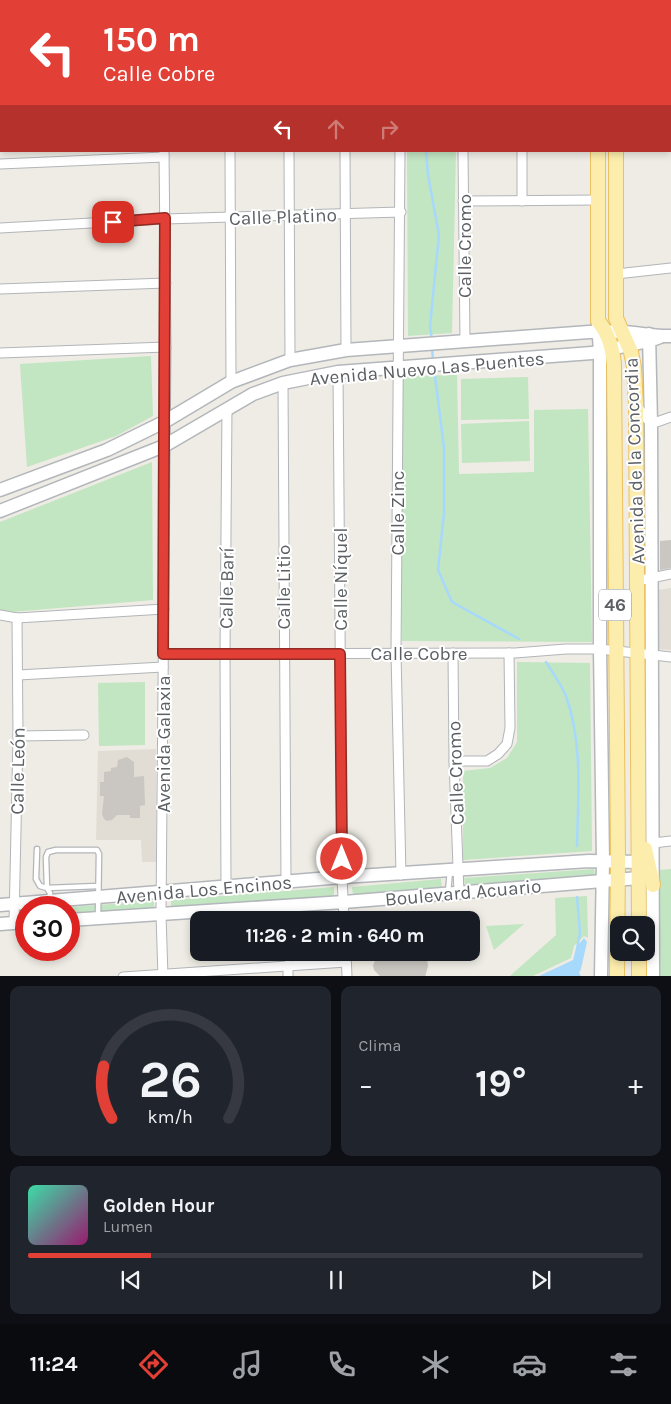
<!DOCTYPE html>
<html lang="es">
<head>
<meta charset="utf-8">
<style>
  :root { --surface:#171b24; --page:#20242c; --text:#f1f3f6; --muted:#9ea1a6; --line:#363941; --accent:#e23f36 }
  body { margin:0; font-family:Karla,sans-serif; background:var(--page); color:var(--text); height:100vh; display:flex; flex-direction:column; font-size:19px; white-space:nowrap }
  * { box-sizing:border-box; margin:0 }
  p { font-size:16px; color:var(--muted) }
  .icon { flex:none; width:28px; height:28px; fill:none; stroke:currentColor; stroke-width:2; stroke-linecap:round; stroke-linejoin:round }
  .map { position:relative; height:976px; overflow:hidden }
  .drawer { display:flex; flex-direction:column; gap:10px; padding:10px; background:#0d0f14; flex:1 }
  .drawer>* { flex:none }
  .top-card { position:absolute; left:0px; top:0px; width:671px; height:152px; box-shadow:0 2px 8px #0003; background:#e23f36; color:#fff; overflow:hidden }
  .controls { position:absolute; left:610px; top:916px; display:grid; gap:10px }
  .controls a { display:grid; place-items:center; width:45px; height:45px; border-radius:10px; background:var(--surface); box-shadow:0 2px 8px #0003; font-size:25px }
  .speed { position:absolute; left:15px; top:896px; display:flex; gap:10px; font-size:25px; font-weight:700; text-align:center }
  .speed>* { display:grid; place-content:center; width:65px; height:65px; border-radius:50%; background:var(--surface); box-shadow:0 2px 8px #0003; line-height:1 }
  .speed .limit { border:8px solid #d22; background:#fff; color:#111 }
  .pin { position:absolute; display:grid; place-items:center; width:42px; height:42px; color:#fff; margin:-21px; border-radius:10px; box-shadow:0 2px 8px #0006 }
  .me { position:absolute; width:55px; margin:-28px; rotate:0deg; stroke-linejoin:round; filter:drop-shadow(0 0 4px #0008) }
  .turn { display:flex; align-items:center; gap:18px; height:105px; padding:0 20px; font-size:22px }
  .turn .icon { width:65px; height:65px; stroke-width:2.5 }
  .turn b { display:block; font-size:35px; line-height:42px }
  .lanes { display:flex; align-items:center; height:48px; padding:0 20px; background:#0003; justify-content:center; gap:25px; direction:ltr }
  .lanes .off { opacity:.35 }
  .big { font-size:38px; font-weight:700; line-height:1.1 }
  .drawer .tile { flex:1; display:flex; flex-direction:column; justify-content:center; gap:8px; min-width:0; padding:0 18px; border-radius:10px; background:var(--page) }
  .drawer .dial { align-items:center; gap:0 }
  .dial svg { height:130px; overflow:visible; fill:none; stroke:var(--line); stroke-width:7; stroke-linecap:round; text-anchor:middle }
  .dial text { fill:var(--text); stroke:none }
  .song { display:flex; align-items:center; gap:15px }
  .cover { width:60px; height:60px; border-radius:8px; background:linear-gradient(135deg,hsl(160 70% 55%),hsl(320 70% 35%)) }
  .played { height:5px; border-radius:2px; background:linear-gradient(90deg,var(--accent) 20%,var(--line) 20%) }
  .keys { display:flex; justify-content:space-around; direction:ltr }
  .heat { display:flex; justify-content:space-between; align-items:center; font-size:28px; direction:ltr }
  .drawer .tiles { flex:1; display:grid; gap:10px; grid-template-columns:1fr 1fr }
  .tile:last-child { grid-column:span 2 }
  .trip { position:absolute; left:190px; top:911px; width:290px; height:50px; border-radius:10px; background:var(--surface); box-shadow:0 2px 8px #0003; font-weight:700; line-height:50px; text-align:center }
  .dock { display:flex; height:80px; justify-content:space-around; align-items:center; background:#090b0e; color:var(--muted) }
  .dock .icon { width:35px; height:35px }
  .dock .selected { color:var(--accent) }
  .dock b { font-size:22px; color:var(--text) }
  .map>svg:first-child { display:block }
  .education { fill:#e1ddd5 }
  .green { fill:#c2e5c2 }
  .water { fill:#a7d9fc }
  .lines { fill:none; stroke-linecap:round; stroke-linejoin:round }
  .stream { stroke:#a7d9fc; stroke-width:2.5 }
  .building { fill:#cac6c1 }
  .lane-casing { stroke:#b2b5b9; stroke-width:7 }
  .street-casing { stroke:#b2b5b9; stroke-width:11 }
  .secondary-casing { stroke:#b3b7bb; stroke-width:15 }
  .primary-casing { stroke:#ecc15f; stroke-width:16 }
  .lane { stroke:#fff; stroke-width:4.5 }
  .street { stroke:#fff; stroke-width:9 }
  .secondary { stroke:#fff; stroke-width:12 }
  .primary { stroke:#fcedac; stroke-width:14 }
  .route-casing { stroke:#932923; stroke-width:12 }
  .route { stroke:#e23f36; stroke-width:9 }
  .labels { text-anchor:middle; stroke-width:4; stroke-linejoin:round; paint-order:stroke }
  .shield { fill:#fff; stroke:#8d9092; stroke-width:1 }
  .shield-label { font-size:18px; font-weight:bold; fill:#5c6064 }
  .street-label { font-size:19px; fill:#5c6064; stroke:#fff }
</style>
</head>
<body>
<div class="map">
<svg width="671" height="977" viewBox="0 0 671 977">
  <rect width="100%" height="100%" fill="#eeece4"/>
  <!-- education -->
  <g class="education">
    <polygon points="671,588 671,650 658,649 658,590"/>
    <polygon points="156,749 156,862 142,862 141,840 96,840 98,751"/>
  </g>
  <!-- green -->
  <g class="green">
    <polygon points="407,151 456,151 452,333 408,336"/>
    <polygon points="151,356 153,416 116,436 27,467 20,364"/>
    <polygon points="457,375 459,474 534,472 534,410 588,409 592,642 402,641 400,376"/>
    <polygon points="528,377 529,419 461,420 461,379"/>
    <polygon points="529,421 530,461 462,463 461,424"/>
    <polygon points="152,462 153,600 12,612 0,610 0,522"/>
    <polygon points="517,662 590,663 592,851 463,860 463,771 490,768 507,758 517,742"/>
    <polygon points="145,682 145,745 99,746 98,683"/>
    <polygon points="594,869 595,876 465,886 464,878"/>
    <polygon points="671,869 671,976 657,977 658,870"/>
    <polygon points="441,879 442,889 353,895 352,887"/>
    <polygon points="334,887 334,897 171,908 171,900"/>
    <polygon points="587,896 588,938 584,936 574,946 571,958 533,976 510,976 556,935 555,898"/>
    <polygon points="154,901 154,909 69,915 69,908 56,908"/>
    <polygon points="524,924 494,950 486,926"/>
  </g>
  <!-- water -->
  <polygon class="water" points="584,938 587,942 581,969 579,973 581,976 539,976 573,960 576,948"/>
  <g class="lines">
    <!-- stream -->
    <g class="stream">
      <polyline points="426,151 428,175 439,235 430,326 432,341"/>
      <polyline points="432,348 433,360"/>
      <polyline points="434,368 444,448 444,513 438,570 452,602 519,639"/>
      <path d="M546 662C553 673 561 684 566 696 583 744 578 796 577 846"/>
      <polyline points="577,897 580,933 577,949"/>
    </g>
  </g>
  <!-- building -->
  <g class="building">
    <polygon points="671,540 671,568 660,570 660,541"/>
    <polygon points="127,757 134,762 134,777 144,776 145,805 140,806 140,818 130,818 130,815 117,815 112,820 107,821 104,819 102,814 104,796 100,796 100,782 104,782 104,772 111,771 111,768 117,767 118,760"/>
    <polygon points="381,952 426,952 428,966 425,977 381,977 374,970 373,965 376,959 381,956"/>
  </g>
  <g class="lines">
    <!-- lane casing -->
    <g class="lane-casing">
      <g id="lane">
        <polyline points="37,849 36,879 40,886 47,888 98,886"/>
        <polyline points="448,892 450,871"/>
        <polyline points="50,900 50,893 47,888 46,857 48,852 56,850 97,850 99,854 98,916"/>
      </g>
    </g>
    <!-- street casing -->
    <g class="street-casing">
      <g id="street">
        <polyline points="160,0 160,1"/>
        <polyline points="228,0 228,1"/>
        <polyline points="288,0 288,1"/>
        <polyline points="345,0 345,1"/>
        <polyline points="399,0 399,1"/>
        <polyline points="670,33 671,32"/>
        <polyline points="0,39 1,39"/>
        <polyline points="0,102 1,102"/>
        <polyline points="230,151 231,382"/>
        <polyline points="289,151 290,360"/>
        <polyline points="345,151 346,350"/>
        <polyline points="400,151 396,653 401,875"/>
        <polyline points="463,151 465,341"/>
        <polyline points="0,164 164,157"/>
        <polyline points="463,201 598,200"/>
        <polyline points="522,201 522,151"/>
        <polyline points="0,228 165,219 401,212"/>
        <polyline points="616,274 671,268"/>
        <polyline points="0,289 166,283"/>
        <polyline points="0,353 166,347"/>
        <polyline points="338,372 342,877 344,920"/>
        <polyline points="283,383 286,882"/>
        <polyline points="636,405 651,424 671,417"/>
        <polyline points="637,581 671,574"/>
        <polyline points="0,615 17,618 164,609"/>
        <polyline points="453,653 454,761 459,893"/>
        <polyline points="163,654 515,653 566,649 600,649 671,657"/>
        <polyline points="18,675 163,667"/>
        <polyline points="18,736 84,735"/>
        <polyline points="454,761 487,761 498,754 507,744 510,728 509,653"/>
        <polyline points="653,843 671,841"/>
        <polyline points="226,887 225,654 227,408"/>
        <polyline points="14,923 18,736 17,618"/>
        <polyline points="346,952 347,977"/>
        <polyline points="288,965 288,977"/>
        <polyline points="123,977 346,962"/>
        <polyline points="163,977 161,914 166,347 164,151"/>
      </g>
    </g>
    <!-- secondary casing -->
    <g class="secondary-casing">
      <g id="secondary">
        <polyline points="598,324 600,351 600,649 603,861 601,977"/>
        <polyline points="649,334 651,424 653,977"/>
        <path d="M0 490 107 450 164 422 231 382 290 360 346 350 589 332C601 332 612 331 624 332 640 333 656 337 671 336"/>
        <polyline points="0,511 164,446 253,394 283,383 338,372 592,353 649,341 660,337"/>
        <polyline points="0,905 342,877 589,861 639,862"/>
        <polyline points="69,920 344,902 639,878"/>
        <polyline points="0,924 26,922"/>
      </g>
    </g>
    <!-- primary casing -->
    <g class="primary-casing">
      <g id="primary">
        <polyline points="598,0 598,1"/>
        <polyline points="614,0 614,1"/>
        <path d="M598 151V321C609 334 612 347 614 364L618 861 617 977"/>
        <polyline points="616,151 616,318 631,352 634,367 636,405 639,925"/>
        <polyline points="645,849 653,885"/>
        <polyline points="639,977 639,952"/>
      </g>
    </g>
    <!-- lane -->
    <use href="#lane" class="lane"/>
    <!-- street -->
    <use href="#street" class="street"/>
    <!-- secondary -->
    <use href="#secondary" class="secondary"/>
    <!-- primary -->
    <use href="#primary" class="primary"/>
  </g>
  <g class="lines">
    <!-- route casing -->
    <g class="route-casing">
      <polyline id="route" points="113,222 165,218 163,654 340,654 342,859"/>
    </g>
    <!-- route -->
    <use href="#route" class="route"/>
  </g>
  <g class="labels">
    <!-- shield labels -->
    <rect class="shield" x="599" y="589.5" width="32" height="31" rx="4"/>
    <g class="shield-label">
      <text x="615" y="611">46</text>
    </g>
    <!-- street labels -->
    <g class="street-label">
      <text transform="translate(283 216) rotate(-2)" y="7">Calle Platino</text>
      <text transform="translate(464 246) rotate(-90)" y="7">Calle Cromo</text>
      <text transform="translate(427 368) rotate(-5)" y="7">Avenida Nuevo Las Puentes</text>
      <text transform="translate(634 461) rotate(-92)" y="7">Avenida de la Concordia</text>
      <text transform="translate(397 513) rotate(-90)" y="7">Calle Zinc</text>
      <text transform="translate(340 579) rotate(-90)" y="7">Calle Níquel</text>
      <text transform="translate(283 587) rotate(-90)" y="7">Calle Litio</text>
      <text transform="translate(226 588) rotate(-89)" y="7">Calle Barí</text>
      <text x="419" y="660">Calle Cobre</text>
      <text transform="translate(163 744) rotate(-90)" y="7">Avenida Galaxia</text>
      <text transform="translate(17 771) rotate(-89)" y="7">Calle León</text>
      <text transform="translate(455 773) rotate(-92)" y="7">Calle Cromo</text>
      <text transform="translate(204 889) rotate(-5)" y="7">Avenida Los Encinos</text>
      <text transform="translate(463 892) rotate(-5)" y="7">Boulevard Acuario</text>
    </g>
  </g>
</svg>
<div class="controls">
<a><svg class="icon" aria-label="search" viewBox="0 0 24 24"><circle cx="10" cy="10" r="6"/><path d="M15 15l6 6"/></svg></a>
</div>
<div class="speed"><div class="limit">30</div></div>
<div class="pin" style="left:113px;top:222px;background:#d93025"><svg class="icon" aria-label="arrive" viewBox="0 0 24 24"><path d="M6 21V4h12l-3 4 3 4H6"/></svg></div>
<svg class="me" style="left:342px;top:859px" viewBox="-20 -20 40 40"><circle r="17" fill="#e23f36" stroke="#fff" stroke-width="3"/><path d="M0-11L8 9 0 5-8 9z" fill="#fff"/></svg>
<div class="trip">11:26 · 2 min · 640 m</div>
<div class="top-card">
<div class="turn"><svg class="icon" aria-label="left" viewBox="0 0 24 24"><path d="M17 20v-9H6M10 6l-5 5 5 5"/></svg><div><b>150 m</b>Calle Cobre</div></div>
<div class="lanes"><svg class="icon" aria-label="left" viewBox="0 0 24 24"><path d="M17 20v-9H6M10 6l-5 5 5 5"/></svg><svg class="icon off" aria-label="ahead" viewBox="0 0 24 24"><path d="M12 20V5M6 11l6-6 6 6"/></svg><svg class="icon off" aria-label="right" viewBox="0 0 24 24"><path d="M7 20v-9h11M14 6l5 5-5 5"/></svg></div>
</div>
</div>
<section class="drawer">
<div class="tiles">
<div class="tile dial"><svg viewBox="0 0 100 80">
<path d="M14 69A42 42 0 1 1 86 69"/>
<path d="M14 69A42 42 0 0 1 9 37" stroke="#e23f36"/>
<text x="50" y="56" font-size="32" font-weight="700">26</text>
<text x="50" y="72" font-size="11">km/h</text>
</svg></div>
<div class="tile"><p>Clima</p>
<div class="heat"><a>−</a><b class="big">19°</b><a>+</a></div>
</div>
<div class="tile">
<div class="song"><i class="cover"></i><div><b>Golden Hour</b><p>Lumen</p></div></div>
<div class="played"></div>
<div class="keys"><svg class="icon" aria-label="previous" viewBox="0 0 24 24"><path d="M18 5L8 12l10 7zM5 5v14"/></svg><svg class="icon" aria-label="pause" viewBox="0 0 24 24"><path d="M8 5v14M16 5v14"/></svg><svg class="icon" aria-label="next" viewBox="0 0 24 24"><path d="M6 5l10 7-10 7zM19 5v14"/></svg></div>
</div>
</div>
</section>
<nav class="dock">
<b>11:24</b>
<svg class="icon selected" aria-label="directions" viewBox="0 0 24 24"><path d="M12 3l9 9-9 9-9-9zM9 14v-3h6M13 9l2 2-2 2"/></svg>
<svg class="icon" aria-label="music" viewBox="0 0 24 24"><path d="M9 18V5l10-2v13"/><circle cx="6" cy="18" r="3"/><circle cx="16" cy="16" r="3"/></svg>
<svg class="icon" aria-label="phone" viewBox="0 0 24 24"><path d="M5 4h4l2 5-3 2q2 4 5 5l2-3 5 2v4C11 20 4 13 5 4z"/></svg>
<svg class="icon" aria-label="climate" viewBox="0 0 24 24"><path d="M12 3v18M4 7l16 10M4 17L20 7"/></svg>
<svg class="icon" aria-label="car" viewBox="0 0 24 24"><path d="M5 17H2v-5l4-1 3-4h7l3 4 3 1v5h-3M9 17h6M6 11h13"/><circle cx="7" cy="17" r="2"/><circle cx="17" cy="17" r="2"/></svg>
<svg class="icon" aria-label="filters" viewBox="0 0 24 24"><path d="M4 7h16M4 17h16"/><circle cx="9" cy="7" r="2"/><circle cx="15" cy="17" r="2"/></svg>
</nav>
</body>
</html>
